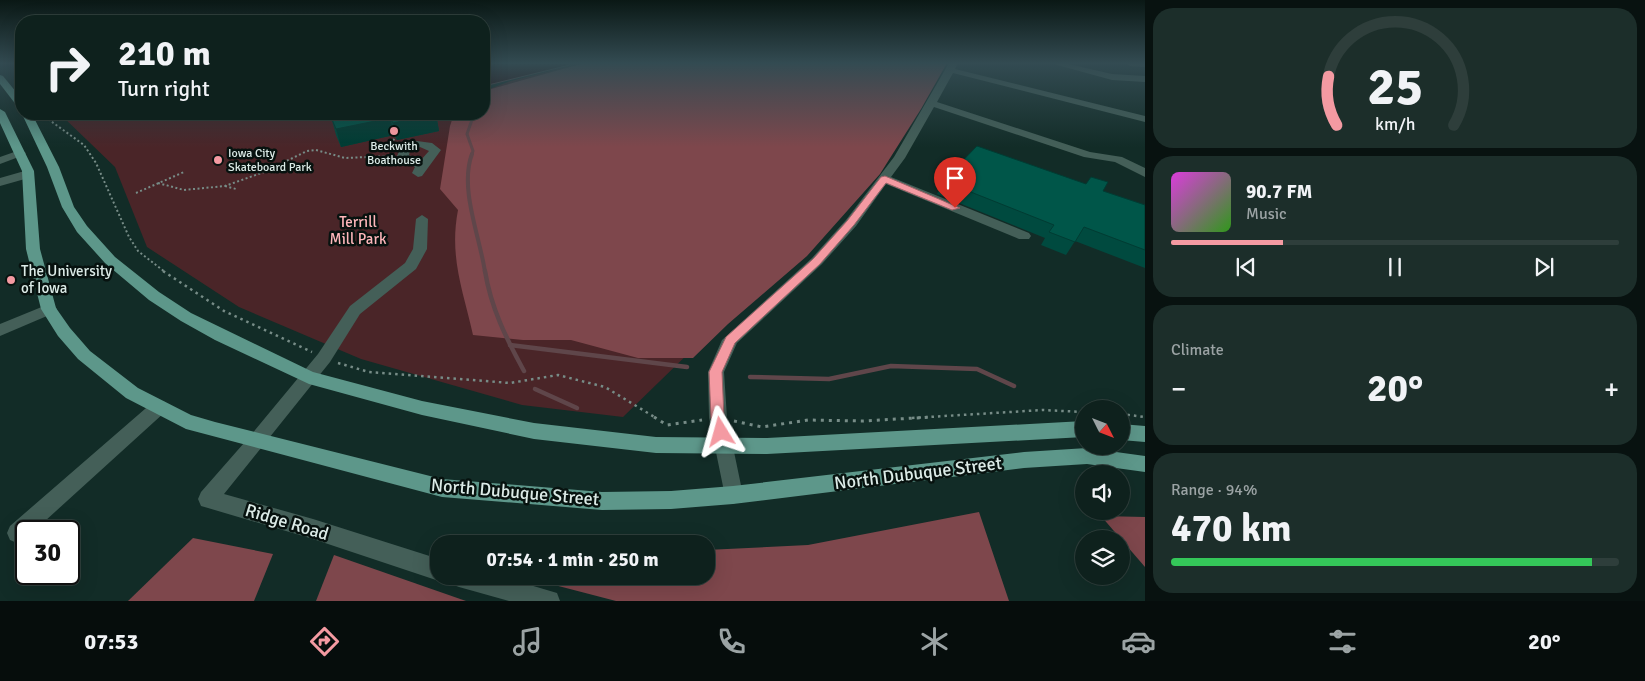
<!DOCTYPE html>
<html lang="en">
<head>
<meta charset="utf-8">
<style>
  :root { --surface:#0e211d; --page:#1c2e2a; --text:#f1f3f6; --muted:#9ba3a4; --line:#2e3e3b; --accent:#f49aa2 }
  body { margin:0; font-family:Signika,sans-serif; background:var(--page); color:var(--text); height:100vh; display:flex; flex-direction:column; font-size:19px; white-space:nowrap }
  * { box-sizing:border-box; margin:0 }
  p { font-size:16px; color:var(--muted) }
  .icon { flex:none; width:28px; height:28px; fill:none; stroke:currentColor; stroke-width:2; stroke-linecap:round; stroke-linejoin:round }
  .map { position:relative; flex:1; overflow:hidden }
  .details { display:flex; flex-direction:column; gap:8px; padding:8px; background:#081210; width:500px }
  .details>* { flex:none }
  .hud { position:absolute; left:15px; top:15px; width:475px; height:105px; border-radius:20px; box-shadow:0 5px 20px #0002,0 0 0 1px var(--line); background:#0e211d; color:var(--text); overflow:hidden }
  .needle { width:32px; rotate:132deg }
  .buttons { position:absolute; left:1075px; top:400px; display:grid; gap:10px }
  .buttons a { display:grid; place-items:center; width:55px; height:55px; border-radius:50%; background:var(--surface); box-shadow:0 5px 20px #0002,0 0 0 1px var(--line); font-size:25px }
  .speed { position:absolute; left:15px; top:520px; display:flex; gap:10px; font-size:25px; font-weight:700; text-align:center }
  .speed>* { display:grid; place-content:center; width:65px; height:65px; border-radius:50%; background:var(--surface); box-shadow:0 5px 20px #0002,0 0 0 1px var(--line); line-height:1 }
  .speed .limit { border:2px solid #111; border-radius:8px; background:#fff; color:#111 }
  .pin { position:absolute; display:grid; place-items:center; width:42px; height:42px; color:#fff; margin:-51px -21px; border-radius:50% 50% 50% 0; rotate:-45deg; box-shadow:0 0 5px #0007 }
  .pin .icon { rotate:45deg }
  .me { position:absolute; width:55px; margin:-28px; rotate:352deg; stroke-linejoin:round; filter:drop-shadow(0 0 4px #0008) }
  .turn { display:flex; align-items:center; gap:18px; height:105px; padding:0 20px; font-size:22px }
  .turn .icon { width:65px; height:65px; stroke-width:2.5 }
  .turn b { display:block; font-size:35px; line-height:42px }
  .big { font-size:38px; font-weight:700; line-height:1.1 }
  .details .card { flex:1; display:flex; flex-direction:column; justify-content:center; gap:8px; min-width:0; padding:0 18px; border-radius:20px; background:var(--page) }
  .details .dial { align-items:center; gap:0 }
  .dial svg { height:130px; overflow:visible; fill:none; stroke:var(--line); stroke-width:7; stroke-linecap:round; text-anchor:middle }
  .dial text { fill:var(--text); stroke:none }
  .song { display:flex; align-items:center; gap:15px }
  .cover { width:60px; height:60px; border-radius:8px; background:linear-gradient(135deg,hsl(300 70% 55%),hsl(110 70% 35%)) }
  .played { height:5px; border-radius:2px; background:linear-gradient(90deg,var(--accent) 25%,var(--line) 25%) }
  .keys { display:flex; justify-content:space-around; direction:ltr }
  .heat { display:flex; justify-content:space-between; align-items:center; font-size:28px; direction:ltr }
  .charge { height:8px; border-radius:4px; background:linear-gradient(90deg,#34c759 94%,var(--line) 0) }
  .trip { position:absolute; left:430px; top:535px; width:285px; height:50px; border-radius:20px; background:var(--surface); box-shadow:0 5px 20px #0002,0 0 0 1px var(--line); font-weight:700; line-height:50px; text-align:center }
  .tab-bar { display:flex; height:80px; justify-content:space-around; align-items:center; background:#060d0c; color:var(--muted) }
  .tab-bar .icon { width:35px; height:35px }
  .tab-bar .on { color:var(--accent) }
  .tab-bar b { font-size:22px; color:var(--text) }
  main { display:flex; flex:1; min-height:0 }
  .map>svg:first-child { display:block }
  .green { fill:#4a2528 }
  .forest { fill:#7e474c }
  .water { fill:#2a0006; stroke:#5f464a }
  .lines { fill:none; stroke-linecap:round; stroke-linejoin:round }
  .stream-far2 { stroke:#5f464a; stroke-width:3 }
  .stream-far1 { stroke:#5f464a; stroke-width:4 }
  .stream { stroke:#5f464a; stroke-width:4.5 }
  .path-far2 { stroke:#778c87; stroke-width:2; stroke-dasharray:2 2.5; stroke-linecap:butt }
  .path-far1 { stroke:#778c87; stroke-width:2.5; stroke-dasharray:2.5 4; stroke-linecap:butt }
  .path { stroke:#778c87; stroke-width:3; stroke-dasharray:3 5; stroke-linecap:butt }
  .minor { fill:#445f58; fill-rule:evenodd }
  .major { fill:#5d978a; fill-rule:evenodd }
  .wall { fill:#004a3f }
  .shaded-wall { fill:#003c33 }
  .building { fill:#005649; stroke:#003c33 }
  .route { fill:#f49aa2; stroke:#9f6469 }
  .poi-dot { fill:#f49aa2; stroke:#07120f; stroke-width:2 }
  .labels { text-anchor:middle; stroke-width:5; stroke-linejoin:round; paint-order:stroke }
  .far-poi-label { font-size:12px; fill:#dcebe7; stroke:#07120f }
  .park-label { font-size:15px; fill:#ffb7bb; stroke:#07120f }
  .poi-label { font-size:15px; fill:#dcebe7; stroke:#07120f; text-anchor:start }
  .near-street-label { font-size:18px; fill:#dcebe7; stroke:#07120f }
</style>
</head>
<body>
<main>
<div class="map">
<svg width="1145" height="601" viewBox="0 0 1145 601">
  <rect width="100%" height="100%" fill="#122c27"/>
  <!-- green -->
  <polygon class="green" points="580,63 942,63 696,346 623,417 522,405 361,359 239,307 147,247 115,167 60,114 149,114 199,120 292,114 484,114 484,91 511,81"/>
  <!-- forest -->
  <g class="forest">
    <path d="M584 63H947L921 109 880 174 807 256 728 324 693 358H638L571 340H523L473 335C463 290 449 257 458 210L440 189 450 126 454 114H484V91Z"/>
    <polygon points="979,512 1009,601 616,601 520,576 706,576 706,550 808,545"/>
    <polygon points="1101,516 1145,517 1145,567"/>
    <polygon points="193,538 273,554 254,601 128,601"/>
    <polygon points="334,555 466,601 316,601"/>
  </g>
  <!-- water -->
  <g class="water">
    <polygon points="484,63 578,63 484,86"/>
    <polygon points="145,114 272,114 178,117"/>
  </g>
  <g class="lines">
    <!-- stream-far2 -->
    <polyline class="stream-far2" points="471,156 473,151 467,134 474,114"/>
    <!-- stream-far1 -->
    <path class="stream-far1" d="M472 154C459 188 480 237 485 272"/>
    <!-- stream -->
    <g class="stream">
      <path d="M485 271C491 308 506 338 524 371"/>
      <polyline points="510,345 687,367"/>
      <polyline points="750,377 829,379 891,366 977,369 1014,386"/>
      <polyline points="535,389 577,408"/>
    </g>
    <!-- path-far2 -->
    <g class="path-far2">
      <polyline points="41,114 84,145 96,163 129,237 138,251 165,272"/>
      <polyline points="393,139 395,141"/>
      <polyline points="158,183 184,190 225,186 264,172 307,151 316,150 345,158 392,156"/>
      <polyline points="225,186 236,189"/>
      <polyline points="136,193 184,172"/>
    </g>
    <!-- path-far1 -->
    <g class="path-far1">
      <polyline points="163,271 224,311 312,352"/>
      <polyline points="338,363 369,372 510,383 558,375 605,387 656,418"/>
      <polyline points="1121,414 1145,417"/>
      <polyline points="912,418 1043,410 1084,412"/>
    </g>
    <!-- path -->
    <g class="path">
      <polyline points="654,417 667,425 702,420"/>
      <polyline points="734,421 762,427 808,420 863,421 932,417"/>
    </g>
    <!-- minor -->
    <g class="minor">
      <polygon points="949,63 958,63 955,69 1145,116 1145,122 953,73 937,102 1090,152 1122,157 1145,168 1145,177 1115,162 1084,157 934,107 905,158 891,177 1029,233 1031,236 1029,239 1019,239 886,184 856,226 822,264 737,343 724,372 727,418 743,495 740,501 733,504 726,501 709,418 708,372 722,340 812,258 846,220 894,157"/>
      <polygon points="1050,63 1064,63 1112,74 1145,76 1145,82 1112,80"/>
      <polygon points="1125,63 1145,63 1145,67 1130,66"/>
      <path d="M417 141 432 143 441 150 422 176 418 177 412 173 415 167 397 156 401 147ZM420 147 429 151 420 161 409 155 410 151Z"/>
      <polygon points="20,150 26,153 24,155 0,164 0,157"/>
      <polygon points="28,170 32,171 32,177 0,186 0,178"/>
      <polygon points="422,215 428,219 427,249 416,269 360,314 330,362 224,494 313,519 439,559 439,576 447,576 439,581 313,539 208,508 201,506 198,499 201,492 251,435 318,354 350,306 405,263 413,249 416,219"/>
      <polygon points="49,304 54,305 57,309 54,313 0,336 0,324"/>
      <polygon points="159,400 165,402 168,407 165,412 34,531 26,531 24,540 17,543 10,540 7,533 10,526 153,402"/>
      <polygon points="448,576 500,576 557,593 560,601 509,601 459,587 451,584"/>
    </g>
    <!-- major -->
    <g class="major">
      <polygon points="0,75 3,76 21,98 21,107 17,106 0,84"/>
      <polygon points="0,109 5,112 34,171 40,249 56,308 70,328 90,351 138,388 191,415 215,422 442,479 602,492 671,491 733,486 1024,452 1087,448 1145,456 1145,472 1087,464 1024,468 733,504 671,509 602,510 442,497 186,429 126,398 78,359 58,336 41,309 26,249 22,171 0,123"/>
      <polygon points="22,114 32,114 59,167 74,207 87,226 115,257 159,292 191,313 313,372 422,401 534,423 656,437 767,438 1084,421 1084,437 767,454 656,453 534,439 422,415 309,384 215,340 181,321 149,300 105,263 77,232 62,207 47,167"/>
      <polygon points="1121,424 1145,426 1145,442 1121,440"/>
    </g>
  </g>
  <!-- wall -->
  <g class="wall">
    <polygon points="436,114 439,131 397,140 394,135 341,147 336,135 331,117"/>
    <polygon points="943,181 1103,191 1145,205 1145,268 1075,241 1066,255 1041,245 1045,238 937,194"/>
  </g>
  <!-- shaded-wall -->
  <g class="shaded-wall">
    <polygon points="433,114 436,114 439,131 397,140 393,123"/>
    <polygon points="390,118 394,135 341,147 336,129"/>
  </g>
  <!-- building -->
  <g class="building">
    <polygon points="346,114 433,114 393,123 390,118 336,129 331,117"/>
    <polygon points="977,146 1086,184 1091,177 1108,182 1103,191 1145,205 1145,250 1084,227 1075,242 1049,232 1054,225 943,181"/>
  </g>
  <!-- sky -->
  <linearGradient id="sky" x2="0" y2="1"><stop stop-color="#0a1815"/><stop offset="0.43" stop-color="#334b52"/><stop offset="1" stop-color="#334b52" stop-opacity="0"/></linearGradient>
  <rect width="1145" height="147" fill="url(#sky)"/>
  <!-- route -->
  <polygon class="route" points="885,176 960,208 952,210 886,183 854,225 820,264 735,343 722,372 724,418 728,432 726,436 716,436 711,418 709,372 726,337 813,259 847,221 881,177"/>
  <!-- markers -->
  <g class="poi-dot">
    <circle cx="394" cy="131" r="5"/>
    <circle cx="218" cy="160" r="5"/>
    <circle cx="11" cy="280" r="5"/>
  </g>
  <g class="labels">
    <!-- far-poi labels -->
    <g class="far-poi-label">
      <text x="394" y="150">Beckwith<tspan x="394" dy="14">Boathouse</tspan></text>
      <text x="228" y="157" text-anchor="start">Iowa City<tspan x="228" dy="14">Skateboard Park</tspan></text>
    </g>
    <!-- park labels -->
    <g class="park-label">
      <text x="358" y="227">Terrill<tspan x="358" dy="17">Mill Park</tspan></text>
    </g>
    <!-- poi labels -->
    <g class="poi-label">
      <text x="21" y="276">The University<tspan x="21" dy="17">of Iowa</tspan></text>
    </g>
    <!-- near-street labels -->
    <g class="near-street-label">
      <text transform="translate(918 473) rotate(-7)" y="6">North Dubuque Street</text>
      <text transform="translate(515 492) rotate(5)" y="6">North Dubuque Street</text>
      <text transform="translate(287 522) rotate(17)" y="6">Ridge Road</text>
    </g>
  </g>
</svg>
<div class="buttons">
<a><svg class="needle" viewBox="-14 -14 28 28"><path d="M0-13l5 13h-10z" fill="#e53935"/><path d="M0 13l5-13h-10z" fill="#9ba3a4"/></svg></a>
<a><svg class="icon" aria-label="sound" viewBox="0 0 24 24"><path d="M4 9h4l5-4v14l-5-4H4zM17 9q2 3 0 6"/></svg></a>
<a><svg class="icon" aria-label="layers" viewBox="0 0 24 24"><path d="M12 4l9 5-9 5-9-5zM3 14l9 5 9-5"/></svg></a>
</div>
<div class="speed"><div class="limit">30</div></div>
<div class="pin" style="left:955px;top:208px;background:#d93025"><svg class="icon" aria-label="arrive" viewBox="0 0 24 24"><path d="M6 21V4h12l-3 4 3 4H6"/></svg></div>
<svg class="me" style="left:721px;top:432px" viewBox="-20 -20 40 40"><path d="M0-17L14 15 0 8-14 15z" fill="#f49aa2" stroke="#fff" stroke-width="4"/></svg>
<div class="trip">07:54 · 1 min · 250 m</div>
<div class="hud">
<div class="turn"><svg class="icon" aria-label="right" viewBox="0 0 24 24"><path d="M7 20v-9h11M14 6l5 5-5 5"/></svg><div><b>210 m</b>Turn right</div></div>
</div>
</div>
<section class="details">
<div class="card dial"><svg viewBox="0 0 100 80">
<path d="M14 69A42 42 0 1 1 86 69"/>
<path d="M14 69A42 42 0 0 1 9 39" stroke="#f49aa2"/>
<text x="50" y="56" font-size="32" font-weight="700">25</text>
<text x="50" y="72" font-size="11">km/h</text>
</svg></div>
<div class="card">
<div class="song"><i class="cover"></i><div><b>90.7 FM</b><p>Music</p></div></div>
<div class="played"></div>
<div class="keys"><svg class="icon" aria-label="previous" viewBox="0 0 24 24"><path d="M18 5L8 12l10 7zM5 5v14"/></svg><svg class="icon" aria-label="pause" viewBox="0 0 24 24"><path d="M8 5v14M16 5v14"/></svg><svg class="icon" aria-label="next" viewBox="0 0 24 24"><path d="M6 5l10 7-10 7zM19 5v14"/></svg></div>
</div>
<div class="card"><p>Climate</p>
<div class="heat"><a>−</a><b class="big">20°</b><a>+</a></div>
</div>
<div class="card"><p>Range · 94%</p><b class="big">470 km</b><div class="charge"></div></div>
</section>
</main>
<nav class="tab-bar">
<b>07:53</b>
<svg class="icon on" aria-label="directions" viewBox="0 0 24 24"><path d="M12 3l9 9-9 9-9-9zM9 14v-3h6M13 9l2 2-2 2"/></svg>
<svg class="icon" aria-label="music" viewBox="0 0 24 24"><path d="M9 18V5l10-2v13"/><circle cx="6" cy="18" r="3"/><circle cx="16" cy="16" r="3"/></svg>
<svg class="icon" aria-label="phone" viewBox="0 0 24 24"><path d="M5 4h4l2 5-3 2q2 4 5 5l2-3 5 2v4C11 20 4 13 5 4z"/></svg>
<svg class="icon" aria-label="climate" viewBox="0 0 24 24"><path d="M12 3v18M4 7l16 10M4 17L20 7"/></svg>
<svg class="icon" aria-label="car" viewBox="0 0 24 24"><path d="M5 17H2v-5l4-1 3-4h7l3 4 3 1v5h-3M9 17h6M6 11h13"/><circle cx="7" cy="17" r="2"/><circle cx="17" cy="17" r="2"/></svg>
<svg class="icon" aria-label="filters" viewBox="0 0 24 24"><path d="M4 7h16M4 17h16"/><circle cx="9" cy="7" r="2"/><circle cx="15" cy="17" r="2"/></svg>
<b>20°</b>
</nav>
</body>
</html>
